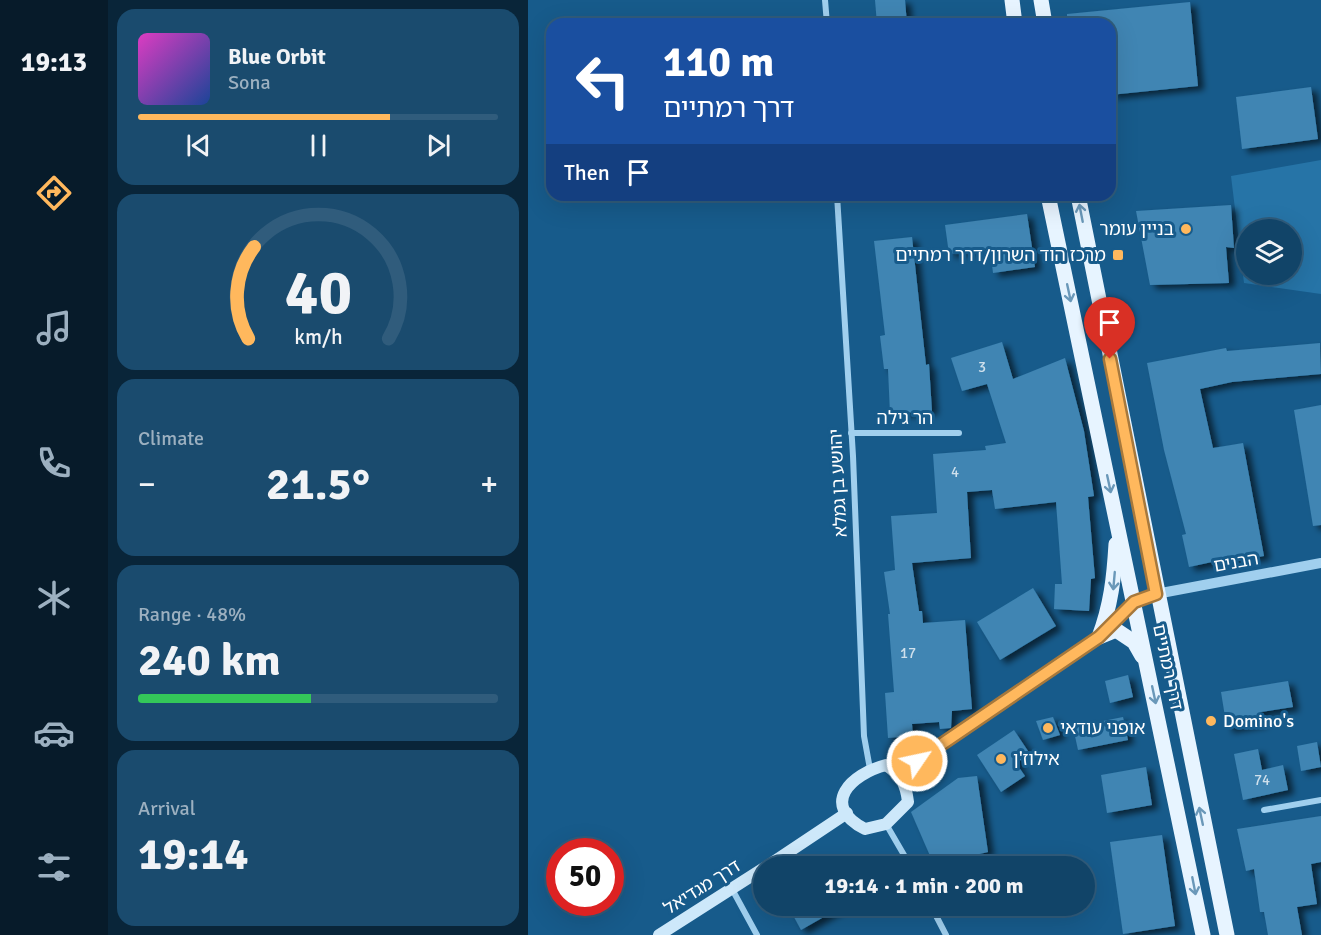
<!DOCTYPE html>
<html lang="en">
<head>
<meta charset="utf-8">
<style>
  :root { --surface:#114468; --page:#1a4b6e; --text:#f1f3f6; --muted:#9cb0c0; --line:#305c7c; --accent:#ffb85d }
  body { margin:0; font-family:Signika,"Noto Sans Hebrew",sans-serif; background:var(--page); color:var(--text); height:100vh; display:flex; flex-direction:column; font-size:22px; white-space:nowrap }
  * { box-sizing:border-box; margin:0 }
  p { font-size:20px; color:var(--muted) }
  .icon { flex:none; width:33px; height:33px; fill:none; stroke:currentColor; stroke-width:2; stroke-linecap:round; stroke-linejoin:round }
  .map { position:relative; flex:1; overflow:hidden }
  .panel { display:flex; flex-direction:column; gap:9px; padding:9px; background:#092539; width:420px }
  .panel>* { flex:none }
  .guide { position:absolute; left:18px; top:18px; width:570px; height:183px; border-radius:18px; box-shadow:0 6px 24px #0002,0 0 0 2px var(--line); background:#1a4fa0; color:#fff; overflow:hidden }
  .tools { position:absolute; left:708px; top:219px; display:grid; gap:12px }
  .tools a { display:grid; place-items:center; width:66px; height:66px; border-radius:50%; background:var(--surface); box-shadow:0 6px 24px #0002,0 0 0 2px var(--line); font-size:30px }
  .speed { position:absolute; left:18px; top:838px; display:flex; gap:12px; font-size:30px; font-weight:700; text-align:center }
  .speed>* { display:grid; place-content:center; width:78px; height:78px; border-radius:50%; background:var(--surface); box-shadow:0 6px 24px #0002,0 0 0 2px var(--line); line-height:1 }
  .speed .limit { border:9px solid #d22; background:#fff; color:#111 }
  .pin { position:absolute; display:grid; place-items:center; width:51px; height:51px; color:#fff; margin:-62px -26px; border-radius:50% 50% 50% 0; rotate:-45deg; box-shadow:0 0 6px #0007 }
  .pin .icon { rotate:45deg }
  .me { position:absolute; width:66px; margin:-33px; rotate:56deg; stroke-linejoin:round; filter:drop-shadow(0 0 4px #0008) }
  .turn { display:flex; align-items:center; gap:21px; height:126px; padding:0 18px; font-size:27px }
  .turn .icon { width:78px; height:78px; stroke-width:2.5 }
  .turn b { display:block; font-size:42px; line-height:51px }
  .then { display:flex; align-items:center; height:57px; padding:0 18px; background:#0003; gap:12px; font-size:22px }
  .big { font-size:45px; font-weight:700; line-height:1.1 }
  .panel .card { flex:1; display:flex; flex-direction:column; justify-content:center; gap:9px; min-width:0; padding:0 21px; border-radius:18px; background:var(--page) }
  .panel .dial { align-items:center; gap:0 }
  .dial svg { height:156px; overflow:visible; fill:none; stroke:var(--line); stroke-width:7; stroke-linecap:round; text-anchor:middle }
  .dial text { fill:var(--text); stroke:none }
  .song { display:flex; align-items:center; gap:18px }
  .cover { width:72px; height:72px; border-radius:9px; background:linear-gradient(135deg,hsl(310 70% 55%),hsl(220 70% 35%)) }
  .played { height:6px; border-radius:3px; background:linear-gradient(90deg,var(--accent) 70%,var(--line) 70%) }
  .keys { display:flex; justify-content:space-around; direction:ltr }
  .heat { display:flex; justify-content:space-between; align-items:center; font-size:33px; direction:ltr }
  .charge { height:9px; border-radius:4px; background:linear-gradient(90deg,#34c759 48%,var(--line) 0) }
  .trip { position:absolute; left:225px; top:856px; width:342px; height:60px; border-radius:30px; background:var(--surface); box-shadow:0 6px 24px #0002,0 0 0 2px var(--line); font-weight:700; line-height:60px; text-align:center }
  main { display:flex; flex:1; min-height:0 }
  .tab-bar { display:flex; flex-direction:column; width:108px; justify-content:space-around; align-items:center; background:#071b2a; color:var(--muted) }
  .tab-bar .icon { width:42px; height:42px }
  .tab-bar .on { color:var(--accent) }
  .tab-bar b { font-size:27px; color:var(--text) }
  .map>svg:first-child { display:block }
  .green { fill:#2674a7; fill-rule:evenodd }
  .building { fill:#3f85b3; filter:url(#shadow) }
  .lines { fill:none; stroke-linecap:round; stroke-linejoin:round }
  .minor { stroke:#a0cfee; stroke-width:6 }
  .tertiary { stroke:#a0cfee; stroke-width:10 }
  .secondary { stroke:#cde8fa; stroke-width:12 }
  .primary { stroke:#e7f4ff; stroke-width:15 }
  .oneway { stroke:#6a98b9 }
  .route-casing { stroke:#a6783c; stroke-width:15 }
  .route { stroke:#ffb85d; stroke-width:10 }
  .poi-dot { fill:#ffb85d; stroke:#175b8b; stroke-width:2 }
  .labels { text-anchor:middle; stroke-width:6; stroke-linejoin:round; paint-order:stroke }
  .number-label { font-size:15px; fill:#cfe0ec }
  .poi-label { font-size:18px; fill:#fff; stroke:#175b8b; text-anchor:start }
  .street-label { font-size:18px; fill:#fff; stroke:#175b8b }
</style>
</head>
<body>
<main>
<nav class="tab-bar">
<b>19:13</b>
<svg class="icon on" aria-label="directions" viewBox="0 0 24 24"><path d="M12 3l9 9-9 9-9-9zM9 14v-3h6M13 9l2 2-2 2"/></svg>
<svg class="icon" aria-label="music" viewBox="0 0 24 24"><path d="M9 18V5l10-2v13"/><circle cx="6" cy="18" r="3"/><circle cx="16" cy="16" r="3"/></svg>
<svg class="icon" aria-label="phone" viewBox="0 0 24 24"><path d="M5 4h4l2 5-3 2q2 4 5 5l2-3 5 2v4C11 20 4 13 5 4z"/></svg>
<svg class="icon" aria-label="climate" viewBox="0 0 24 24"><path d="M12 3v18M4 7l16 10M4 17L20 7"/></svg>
<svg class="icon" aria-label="car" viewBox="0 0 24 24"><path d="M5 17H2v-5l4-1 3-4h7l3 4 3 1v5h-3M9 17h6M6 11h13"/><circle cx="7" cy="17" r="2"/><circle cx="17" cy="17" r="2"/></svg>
<svg class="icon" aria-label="filters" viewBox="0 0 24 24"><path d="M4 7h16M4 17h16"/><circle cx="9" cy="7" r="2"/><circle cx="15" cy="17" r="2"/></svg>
</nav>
<section class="panel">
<div class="card">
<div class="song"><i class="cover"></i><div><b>Blue Orbit</b><p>Sona</p></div></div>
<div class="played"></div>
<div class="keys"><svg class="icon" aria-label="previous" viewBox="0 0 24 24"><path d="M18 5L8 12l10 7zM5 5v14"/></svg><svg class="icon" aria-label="pause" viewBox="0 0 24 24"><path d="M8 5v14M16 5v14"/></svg><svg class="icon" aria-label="next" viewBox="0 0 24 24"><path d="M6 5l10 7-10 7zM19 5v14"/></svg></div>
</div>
<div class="card dial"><svg viewBox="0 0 100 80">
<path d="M14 69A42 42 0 1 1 86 69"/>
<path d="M14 69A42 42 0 0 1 17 22" stroke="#ffb85d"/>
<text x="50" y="56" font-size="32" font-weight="700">40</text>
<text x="50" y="72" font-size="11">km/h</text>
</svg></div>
<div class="card"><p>Climate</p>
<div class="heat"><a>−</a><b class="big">21.5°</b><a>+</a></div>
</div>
<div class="card"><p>Range · 48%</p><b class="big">240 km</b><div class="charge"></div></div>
<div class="card"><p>Arrival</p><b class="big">19:14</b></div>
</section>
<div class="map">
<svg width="793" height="935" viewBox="0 0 793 935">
  <defs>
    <filter id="shadow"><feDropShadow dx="6" dy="4" stdDeviation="3" flood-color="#0009"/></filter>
  </defs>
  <rect width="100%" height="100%" fill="#175b8b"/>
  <!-- green -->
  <path class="green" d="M793 160V294L716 283 703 176ZM718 230H764V274H718Z"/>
  <!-- building -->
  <g class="building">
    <polygon points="347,0 377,0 379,24 349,24"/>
    <polygon points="662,2 670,86 582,95 582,24 539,24 539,14"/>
    <polygon points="783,87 790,139 714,149 708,97"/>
    <polygon points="703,205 706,248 698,247 701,283 622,285 608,211"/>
    <polygon points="499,214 507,267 465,273 462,248 421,254 417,225"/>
    <polygon points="384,237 398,365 401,364 404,411 362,414 360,369 356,369 352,336 357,335 346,241"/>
    <polygon points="474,342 485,379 537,358 556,431 566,496 560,497 567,578 563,579 561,611 526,609 527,584 534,584 528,502 467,509 464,490 439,492 443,558 384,563 391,611 394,611 395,623 437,620 444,709 424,711 423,728 412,729 411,722 384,724 385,736 360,738 357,693 366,692 360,614 362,614 356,572 367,570 363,516 409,513 405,454 458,450 457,446 478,443 459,384 434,391 423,358"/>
    <polygon points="792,343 793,374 704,382 672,389 685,448 715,443 736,556 707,561 707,557 661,567 654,535 658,534 636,450 619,363 698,348 699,351"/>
    <polygon points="793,405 793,525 785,526 766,410"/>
    <polygon points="505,588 528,626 472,660 449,622"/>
    <polygon points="600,675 605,697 582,703 577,681"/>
    <polygon points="760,681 765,707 733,712 734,723 699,729 693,692"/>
    <polygon points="525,717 532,735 515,740 508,721"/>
    <polygon points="595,717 600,740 550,750 545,727"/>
    <polygon points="486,730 502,754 488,763 497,776 473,792 449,755"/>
    <polygon points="789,742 793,767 773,771 769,746"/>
    <polygon points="730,749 734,770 755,765 760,790 715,800 706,754"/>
    <polygon points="618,767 624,805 579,813 573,775"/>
    <polygon points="449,776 460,852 406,865 383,812 430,778"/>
    <polygon points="793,816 793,862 783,864 789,904 769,907 774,935 740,935 736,912 732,912 726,869 718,871 709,829"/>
    <polygon points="634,835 647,926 595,934 582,842"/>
    <polygon points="260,906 315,906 273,930"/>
  </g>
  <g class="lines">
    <!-- minor -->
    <g class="minor">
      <polyline points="297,0 299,24"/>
      <polyline points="309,195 325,456 336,736 342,769"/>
      <polyline points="323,433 431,433"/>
      <polyline points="736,810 793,800"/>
      <polyline points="358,824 383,867"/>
      <polyline points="204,889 229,935"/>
      <polyline points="403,906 418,935"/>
    </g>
    <!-- tertiary -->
    <polyline class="tertiary" points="628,594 793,563"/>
    <!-- secondary -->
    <g class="secondary">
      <path d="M358 765C373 775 378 784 380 802L358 824 337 829C291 805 323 774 358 765Z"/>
      <polyline points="371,773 571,637 606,602 628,594"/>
      <polyline points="238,867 319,813"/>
      <polyline points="131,935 236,868"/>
    </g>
    <!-- primary -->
    <g class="primary">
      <polyline points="484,0 487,24"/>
      <polyline points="513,0 517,24"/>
      <polyline points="520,195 675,935"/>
      <polyline points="550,195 699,935"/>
      <path d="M571 637C583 605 586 578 588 544"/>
      <polyline points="571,637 588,630 606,642 614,656"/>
    </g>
  </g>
  <!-- one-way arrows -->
  <defs><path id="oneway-shaft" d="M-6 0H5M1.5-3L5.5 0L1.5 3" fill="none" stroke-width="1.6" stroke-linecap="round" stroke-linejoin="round" transform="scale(1.5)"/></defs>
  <g class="oneway">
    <use href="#oneway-shaft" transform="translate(553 213) rotate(-101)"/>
    <use href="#oneway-shaft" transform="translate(541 293) rotate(78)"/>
    <use href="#oneway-shaft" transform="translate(581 484) rotate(78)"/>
    <use href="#oneway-shaft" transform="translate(586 581) rotate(95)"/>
    <use href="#oneway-shaft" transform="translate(626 695) rotate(78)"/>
    <use href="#oneway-shaft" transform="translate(673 816) rotate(-102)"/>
    <use href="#oneway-shaft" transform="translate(666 886) rotate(79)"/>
  </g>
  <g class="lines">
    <!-- route casing -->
    <g class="route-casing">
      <polyline id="route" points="389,761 571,637 606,602 628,594 582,359"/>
    </g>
    <!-- route -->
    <use href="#route" class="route"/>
  </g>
  <!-- markers -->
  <g class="poi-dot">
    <circle cx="658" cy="229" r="6"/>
    <rect x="584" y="249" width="12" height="12" rx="3"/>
    <circle cx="683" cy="721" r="6"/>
    <circle cx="520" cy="728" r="6"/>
    <circle cx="473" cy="759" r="6"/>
  </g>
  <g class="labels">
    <!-- number labels -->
    <g class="number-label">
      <text x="454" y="372">3</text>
      <text x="427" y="477">4</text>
      <text x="380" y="658">17</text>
      <text x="734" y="785">74</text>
    </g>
    <!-- poi labels -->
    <g class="poi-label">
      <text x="646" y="235" text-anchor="end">בניין עומר</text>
      <text x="578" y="261" text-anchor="end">מרכז הוד השרון/דרך רמתיים</text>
      <text x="695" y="727">Domino's</text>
      <text x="532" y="734">אופני עודאי</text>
      <text x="485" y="765">אילוז'ן</text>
    </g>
    <!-- street labels -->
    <g class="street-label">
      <text x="377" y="424">הר גילה</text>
      <text transform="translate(310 483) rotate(-93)" y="6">יהושע בן גמלא</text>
      <text transform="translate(708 562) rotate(-10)" y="6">הבנים</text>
      <text transform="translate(640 667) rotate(78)" y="6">דרך רמתיים</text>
      <text transform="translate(174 887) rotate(-32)" y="6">דרך מגדיאל</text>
    </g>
  </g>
</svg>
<div class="tools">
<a><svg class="icon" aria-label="layers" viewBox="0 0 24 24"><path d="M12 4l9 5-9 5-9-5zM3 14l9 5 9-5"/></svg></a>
</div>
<div class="speed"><div class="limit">50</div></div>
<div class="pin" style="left:582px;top:359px;background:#d93025"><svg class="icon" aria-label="arrive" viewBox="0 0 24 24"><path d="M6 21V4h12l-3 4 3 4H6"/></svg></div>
<svg class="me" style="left:389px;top:761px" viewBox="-20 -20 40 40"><circle r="17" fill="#ffb85d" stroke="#fff" stroke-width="3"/><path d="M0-11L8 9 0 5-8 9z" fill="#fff"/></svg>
<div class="trip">19:14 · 1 min · 200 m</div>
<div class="guide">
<div class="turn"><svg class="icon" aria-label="left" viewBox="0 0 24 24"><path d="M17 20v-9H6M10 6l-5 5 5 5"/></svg><div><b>110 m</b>דרך רמתיים</div></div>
<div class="then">Then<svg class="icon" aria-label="arrive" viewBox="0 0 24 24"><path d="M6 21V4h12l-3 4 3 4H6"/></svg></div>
</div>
</div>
</main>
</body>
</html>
